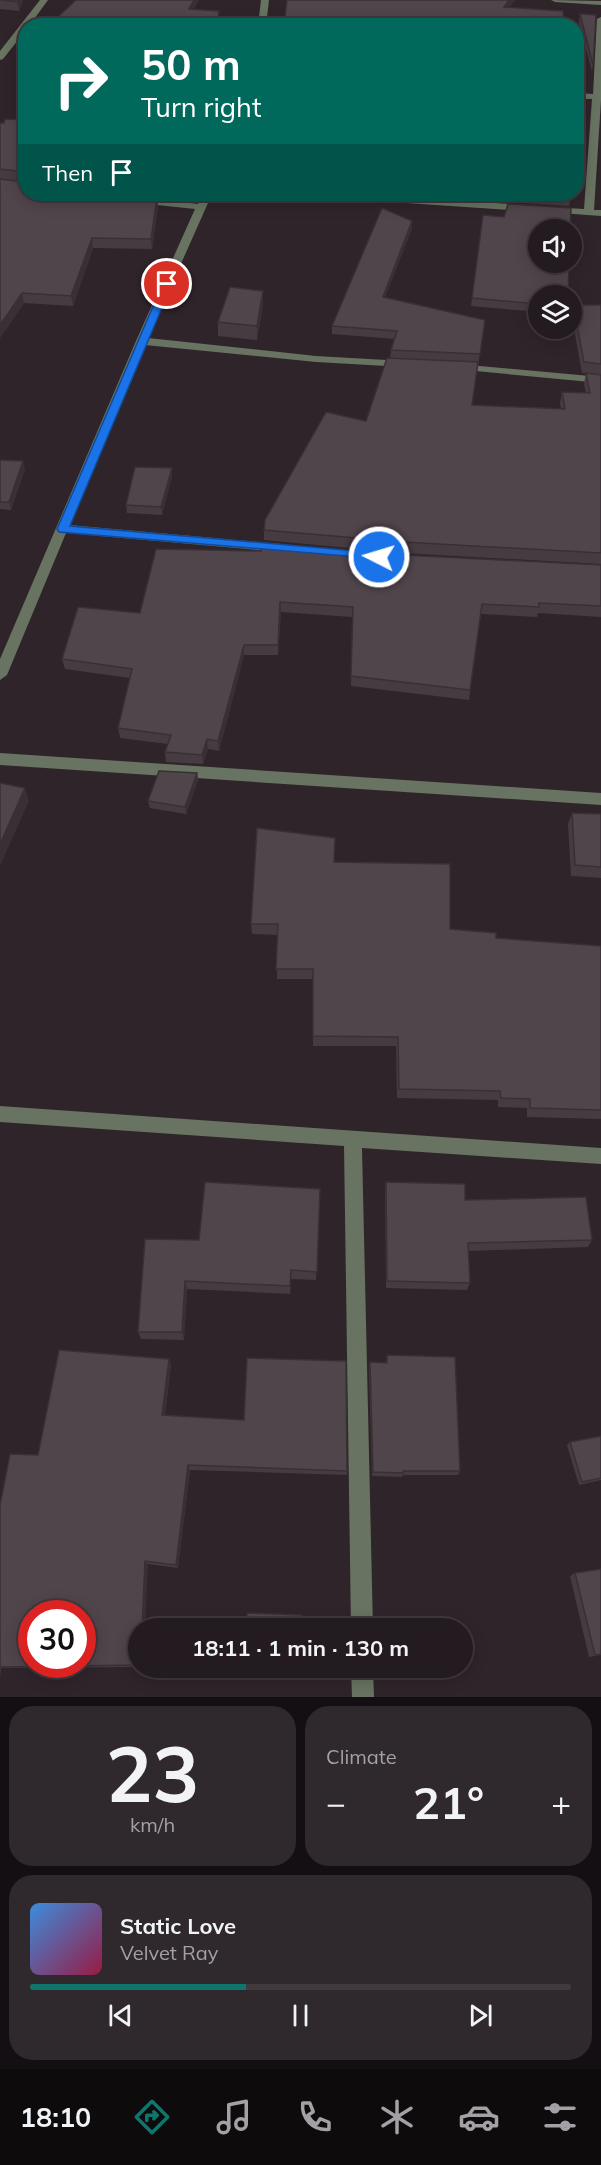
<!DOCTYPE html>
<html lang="en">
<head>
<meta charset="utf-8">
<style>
  :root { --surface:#231b20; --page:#2f282d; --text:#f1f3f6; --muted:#a3a1a5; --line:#40393e; --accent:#0f766e }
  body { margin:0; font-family:Mulish,sans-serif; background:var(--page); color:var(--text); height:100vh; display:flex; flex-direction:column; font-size:22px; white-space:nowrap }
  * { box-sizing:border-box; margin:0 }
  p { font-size:20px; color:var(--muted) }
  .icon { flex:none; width:33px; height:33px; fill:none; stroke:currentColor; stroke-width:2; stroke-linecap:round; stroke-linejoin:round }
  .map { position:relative; height:1697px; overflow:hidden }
  .panel { display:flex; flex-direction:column; gap:9px; padding:9px; background:#130f12; flex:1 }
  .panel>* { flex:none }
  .banner { position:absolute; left:18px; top:18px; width:566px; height:183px; border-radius:24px; box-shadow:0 3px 15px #0003,0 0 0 2px var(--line); background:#00695c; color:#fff; overflow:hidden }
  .controls { position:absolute; left:528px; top:219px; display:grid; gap:12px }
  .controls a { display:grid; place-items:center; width:54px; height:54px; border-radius:50%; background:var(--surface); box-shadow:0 3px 15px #0003,0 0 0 2px var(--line); font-size:30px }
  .speed { position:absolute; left:18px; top:1600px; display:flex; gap:12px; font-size:30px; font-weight:700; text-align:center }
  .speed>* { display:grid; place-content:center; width:78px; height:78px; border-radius:50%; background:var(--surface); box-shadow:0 3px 15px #0003,0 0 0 2px var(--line); line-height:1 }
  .speed .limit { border:9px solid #d22; background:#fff; color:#111 }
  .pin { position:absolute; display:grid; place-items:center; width:51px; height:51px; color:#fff; margin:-26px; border:3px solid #fff; border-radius:50%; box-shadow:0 2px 6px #0007 }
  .me { position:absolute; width:66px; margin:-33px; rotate:275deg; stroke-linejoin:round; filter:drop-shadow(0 0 4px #0008) }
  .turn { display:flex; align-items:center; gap:21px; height:126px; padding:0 24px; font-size:27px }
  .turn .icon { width:78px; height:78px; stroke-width:2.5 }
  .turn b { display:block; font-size:42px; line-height:51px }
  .then { display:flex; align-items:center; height:57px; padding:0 24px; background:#0003; gap:12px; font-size:22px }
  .big { font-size:45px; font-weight:700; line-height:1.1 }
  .panel .widget { flex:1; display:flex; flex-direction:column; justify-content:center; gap:9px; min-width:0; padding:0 21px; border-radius:24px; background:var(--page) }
  .panel .dial { align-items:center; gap:0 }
  .dial b { font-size:78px; line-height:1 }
  .song { display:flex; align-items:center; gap:18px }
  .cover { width:72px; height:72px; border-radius:9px; background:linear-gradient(135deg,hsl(210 70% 55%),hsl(340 70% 35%)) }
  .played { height:6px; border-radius:3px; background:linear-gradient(90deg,var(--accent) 40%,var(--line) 40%) }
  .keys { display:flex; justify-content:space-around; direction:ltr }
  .heat { display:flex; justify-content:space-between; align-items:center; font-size:33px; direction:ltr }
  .panel .tiles { flex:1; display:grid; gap:9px; grid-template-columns:1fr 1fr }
  .widget:last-child { grid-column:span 2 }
  .trip { position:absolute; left:128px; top:1618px; width:345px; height:60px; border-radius:30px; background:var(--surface); box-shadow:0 3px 15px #0003,0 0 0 2px var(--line); font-weight:700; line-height:60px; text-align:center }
  .tabs { display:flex; height:96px; justify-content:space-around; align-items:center; background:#0e0b0d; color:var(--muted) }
  .tabs .icon { width:42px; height:42px }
  .tabs .on { color:var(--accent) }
  .tabs b { font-size:27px; color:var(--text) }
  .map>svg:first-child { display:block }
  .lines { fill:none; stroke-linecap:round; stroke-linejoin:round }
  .minor { fill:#687361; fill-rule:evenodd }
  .wall { fill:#463b41 }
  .shaded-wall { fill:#393035 }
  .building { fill:#51454c; stroke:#393035; stroke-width:1.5; fill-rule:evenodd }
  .route { fill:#1a73e8; stroke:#114b97; stroke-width:1.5 }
</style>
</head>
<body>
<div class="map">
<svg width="601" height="1697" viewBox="0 0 601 1697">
  <rect width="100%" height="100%" fill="#2f242a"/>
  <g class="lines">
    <!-- minor -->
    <g class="minor">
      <polygon points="40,0 48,0 29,26 26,26 26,30 3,59 0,60 0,51"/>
      <polygon points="261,0 269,0 266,26 258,26"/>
      <polygon points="551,0 601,1 601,5 555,2"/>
      <polygon points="601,17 601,100 594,210 601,210 601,216 547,212 545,210 550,207 584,209 592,99 576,99 576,93 593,94 597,19"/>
      <polygon points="203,194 212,194 148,338 316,356 404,361 410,364 404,367 316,362 145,345 69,525 281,544 287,548 281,552 66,533 7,675 0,680 0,659 136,341 195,209 138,203 133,200 138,197 198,204"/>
      <polygon points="312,194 353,194 526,205 531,208 526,211 317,197"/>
      <polygon points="458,364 601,377 601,383 454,369 452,367"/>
      <polygon points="0,753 601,793 601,805 0,765"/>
      <polygon points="0,1106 601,1148 601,1164 362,1148 373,1629 351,1629 344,1146 0,1122"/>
      <polygon points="351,1668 373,1668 374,1697 352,1697"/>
    </g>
  </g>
  <!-- wall -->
  <g class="wall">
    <polygon points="0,0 23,0 19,11 0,9"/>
    <polygon points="580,14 593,65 592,72 579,22"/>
    <polygon points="26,45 26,56 23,56 22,48"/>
    <polygon points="26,120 26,194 157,197 158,207 152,249 93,248 73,306 24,303 0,338 24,182 0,179 0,123 4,123"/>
    <polygon points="122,194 160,194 159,198"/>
    <polygon points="511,194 571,194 571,196 569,206 510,202"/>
    <polygon points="483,215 538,296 538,312 471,306"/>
    <polygon points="412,221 412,229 385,297 485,320 472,405 561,409 560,403 562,392 586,393 584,384 586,373 582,373 572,318 572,313 573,305 601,305 601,564 402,553 264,540 264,530 366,421 390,358 391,350 395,339 332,334 332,326"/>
    <polygon points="263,305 257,340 218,336 218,322"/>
    <polygon points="0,460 25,469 11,510 0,509"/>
    <polygon points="172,476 162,515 127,513 126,505"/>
    <polygon points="403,555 601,565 601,617 538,613 537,617 481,614 469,700 351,686 352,617 281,612 278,655 244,655 219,751 208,749 203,764 166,762 165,752 168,744 120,738 118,728 130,678 65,669 62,659 140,613"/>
    <polygon points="197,773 198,780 186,814 150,808 148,801"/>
    <polygon points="572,813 601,814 601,878 571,876 568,824"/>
    <polygon points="334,862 450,929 496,938 601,946 601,1119 527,1117 527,1108 498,1107 498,1100 397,1098 396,1046 313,1046 313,979 277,979 277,935 252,934 251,924"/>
    <polygon points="386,1182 465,1200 592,1240 588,1247 468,1251 470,1283 467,1290 386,1288 385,1190"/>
    <polygon points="320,1189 316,1280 291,1279 290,1294 187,1289 184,1340 141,1339 138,1332 199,1240"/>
    <polygon points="387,1355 460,1471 458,1475 403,1475 402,1477 372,1476 369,1368 370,1362 386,1363"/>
    <polygon points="169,1359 171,1365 165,1415 347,1471 347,1475 190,1470 178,1568 148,1564 138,1629 138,1667 1,1668 0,1678 0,1505 38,1455"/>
    <polygon points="601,1436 601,1480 579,1485 567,1445 570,1442"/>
    <polygon points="601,1569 601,1655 589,1657 570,1576 575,1573"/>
  </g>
  <!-- shaded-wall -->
  <g class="shaded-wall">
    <polygon points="18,0 23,0 19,11 17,2"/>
    <polygon points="194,0 199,0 190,16 189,9"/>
    <polygon points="509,0 515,0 503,17 504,7"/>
    <polygon points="157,197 158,207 152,249 151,239"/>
    <polygon points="412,221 412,229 382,305 383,297"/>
    <polygon points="92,238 93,248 73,306 71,296"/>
    <polygon points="263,291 263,305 257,340 257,326"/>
    <polygon points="22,293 24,303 0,338 0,325"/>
    <polygon points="23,461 25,469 11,510 9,502"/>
    <polygon points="172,468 172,476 162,515 161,507"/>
    <polygon points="280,602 281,612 278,655 278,645"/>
    <polygon points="244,645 244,655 219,751 218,741"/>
    <polygon points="207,739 208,749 203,764 202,755"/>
    <polygon points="197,773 198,780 186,814 185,807"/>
    <polygon points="25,788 29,801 0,866 0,844"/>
    <polygon points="185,1281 187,1289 184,1340 182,1332"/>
    <polygon points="169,1359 171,1365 164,1420 162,1415"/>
    <polygon points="188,1465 190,1470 178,1568 176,1565"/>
    <polygon points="145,1561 148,1564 145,1629 142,1629"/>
  </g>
  <!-- building -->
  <g class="building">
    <polygon points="0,0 18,0 17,2"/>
    <polygon points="76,0 194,0 189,9 219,11 217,26 48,26"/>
    <polygon points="287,0 509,0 504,7 563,11 564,26 284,26"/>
    <polygon points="580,14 596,15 593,65"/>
    <polygon points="5,119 26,120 26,173 25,172 0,169 0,123 4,123"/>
    <polygon points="26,178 26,194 121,194 157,197 151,239 92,238 71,296 22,293 0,325 0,179 24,182"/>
    <polygon points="531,194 571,194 571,196"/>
    <polygon points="508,204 571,208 570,230 538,230 538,262 569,262 568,296 538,296 538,304 472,298 483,215 504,217"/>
    <polygon points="382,208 412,221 383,297 485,320 480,354 391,350 397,331 332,326"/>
    <polygon points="230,287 263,291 257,326 218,322"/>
    <polygon points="573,305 601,305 601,364 584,362"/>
    <polygon points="387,358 478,362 472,405 565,409 562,392 590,393 586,373 601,375 601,553 403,542 264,530 265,520 326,412 366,421"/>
    <polygon points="0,460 23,461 9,502 0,502"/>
    <polygon points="135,467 172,468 161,507 126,505"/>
    <polygon points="262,543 403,555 601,565 601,606 539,603 539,607 482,604 470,690 351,676 353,607 280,602 278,645 244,645 218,741 207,739 202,755 165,752 171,735 118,728 132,669 62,659 78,607 140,613 156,549 261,551"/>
    <polygon points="159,771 197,773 185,807 148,801"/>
    <polygon points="0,783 25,788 0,844"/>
    <polygon points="572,813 601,814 601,867 575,865"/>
    <polygon points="257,828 335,838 334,862 450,864 450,929 496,933 496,938 601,946 601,1110 530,1108 530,1099 501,1098 500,1091 399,1089 398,1037 313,1036 313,969 276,969 278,924 251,924"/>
    <polygon points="205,1182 320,1189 317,1272 291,1270 290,1286 185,1281 182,1332 138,1332 145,1239 199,1240"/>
    <polygon points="386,1182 465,1184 465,1200 586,1197 592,1240 468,1243 470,1283 387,1281"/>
    <path d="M59 1350 169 1359 162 1415 244 1420 247 1358 346 1361 347 1471 188 1465 176 1565 145 1561 142 1629H138V1665L0 1667V1505L10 1454 38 1455ZM32 1614H82V1665H32Z"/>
    <polygon points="387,1355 455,1357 460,1471 403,1471 403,1473 373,1472 370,1362 387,1363"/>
    <polygon points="601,1436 601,1478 582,1482 570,1442"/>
    <polygon points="601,1569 601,1654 595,1655 575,1573"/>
    <polygon points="247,1613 302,1615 302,1629 246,1629"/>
  </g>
  <!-- route -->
  <polygon class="route" points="164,281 172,284 70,526 379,553 385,557 383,559 59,532 57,529"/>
</svg>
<div class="controls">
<a><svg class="icon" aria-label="sound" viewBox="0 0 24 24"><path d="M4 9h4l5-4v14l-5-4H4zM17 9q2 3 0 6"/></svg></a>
<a><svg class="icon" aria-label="layers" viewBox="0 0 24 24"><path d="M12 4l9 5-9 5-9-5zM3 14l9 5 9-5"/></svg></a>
</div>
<div class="speed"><div class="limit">30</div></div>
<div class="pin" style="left:167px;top:284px;background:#d93025"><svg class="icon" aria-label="arrive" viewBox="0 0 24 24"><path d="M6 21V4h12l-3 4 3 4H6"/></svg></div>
<svg class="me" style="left:379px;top:557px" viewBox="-20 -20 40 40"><circle r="17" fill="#1a73e8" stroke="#fff" stroke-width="3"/><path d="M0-11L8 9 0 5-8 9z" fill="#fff"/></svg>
<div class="trip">18:11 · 1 min · 130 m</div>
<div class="banner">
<div class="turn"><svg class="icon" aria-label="right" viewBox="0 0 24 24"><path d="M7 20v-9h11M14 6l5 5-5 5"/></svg><div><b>50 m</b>Turn right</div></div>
<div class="then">Then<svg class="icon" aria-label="arrive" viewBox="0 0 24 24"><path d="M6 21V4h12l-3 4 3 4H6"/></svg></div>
</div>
</div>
<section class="panel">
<div class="tiles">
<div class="widget dial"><b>23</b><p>km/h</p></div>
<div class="widget"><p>Climate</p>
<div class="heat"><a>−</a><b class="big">21°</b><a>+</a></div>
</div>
<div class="widget">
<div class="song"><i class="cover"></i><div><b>Static Love</b><p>Velvet Ray</p></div></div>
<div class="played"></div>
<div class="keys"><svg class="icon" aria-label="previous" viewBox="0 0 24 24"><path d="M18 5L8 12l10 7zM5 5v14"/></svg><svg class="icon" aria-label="pause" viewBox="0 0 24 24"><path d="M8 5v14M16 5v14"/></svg><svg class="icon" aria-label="next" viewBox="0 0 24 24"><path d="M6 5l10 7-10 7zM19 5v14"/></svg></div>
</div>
</div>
</section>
<nav class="tabs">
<b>18:10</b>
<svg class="icon on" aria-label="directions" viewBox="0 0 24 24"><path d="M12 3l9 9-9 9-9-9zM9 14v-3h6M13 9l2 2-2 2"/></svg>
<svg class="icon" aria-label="music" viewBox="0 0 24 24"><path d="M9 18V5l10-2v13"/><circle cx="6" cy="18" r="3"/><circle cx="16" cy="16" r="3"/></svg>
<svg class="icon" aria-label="phone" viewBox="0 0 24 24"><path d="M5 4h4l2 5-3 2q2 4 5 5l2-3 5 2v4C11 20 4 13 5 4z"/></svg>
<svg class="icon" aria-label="climate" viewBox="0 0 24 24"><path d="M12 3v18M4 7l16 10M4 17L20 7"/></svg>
<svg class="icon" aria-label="car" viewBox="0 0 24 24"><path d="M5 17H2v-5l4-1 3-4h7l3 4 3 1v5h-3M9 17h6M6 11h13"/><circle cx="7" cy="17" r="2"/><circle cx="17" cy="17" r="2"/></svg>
<svg class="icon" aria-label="filters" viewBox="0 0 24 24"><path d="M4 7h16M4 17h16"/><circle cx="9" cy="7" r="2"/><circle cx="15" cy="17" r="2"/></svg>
</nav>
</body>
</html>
